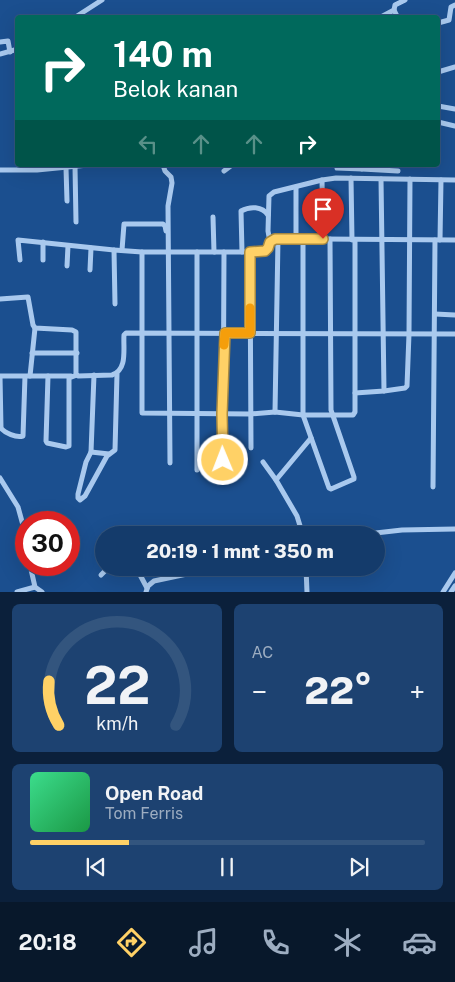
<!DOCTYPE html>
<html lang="id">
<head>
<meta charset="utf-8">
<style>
  :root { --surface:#143b6b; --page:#1d4271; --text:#f1f3f6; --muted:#9dadc1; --line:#33557e; --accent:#ffd166 }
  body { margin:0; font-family:"Public Sans",sans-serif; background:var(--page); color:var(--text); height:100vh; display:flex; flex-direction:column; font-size:19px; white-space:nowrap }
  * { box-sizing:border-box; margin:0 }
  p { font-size:16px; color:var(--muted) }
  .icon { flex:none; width:28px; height:28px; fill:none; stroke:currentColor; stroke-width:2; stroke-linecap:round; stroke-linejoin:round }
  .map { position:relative; height:592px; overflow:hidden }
  .side { display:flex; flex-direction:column; gap:12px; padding:12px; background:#0b203b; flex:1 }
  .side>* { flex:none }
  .guide { position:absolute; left:15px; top:15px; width:425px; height:152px; border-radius:5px; box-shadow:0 5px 20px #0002,0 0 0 1px var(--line); background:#00695c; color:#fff; overflow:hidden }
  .speed { position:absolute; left:15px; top:511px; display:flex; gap:10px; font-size:25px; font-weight:700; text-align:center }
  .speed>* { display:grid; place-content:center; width:65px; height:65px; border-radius:50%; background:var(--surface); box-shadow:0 5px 20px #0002,0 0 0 1px var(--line); line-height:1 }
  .speed .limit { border:8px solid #d22; background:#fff; color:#111 }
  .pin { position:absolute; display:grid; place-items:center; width:42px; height:42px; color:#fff; margin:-51px -21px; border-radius:50% 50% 50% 0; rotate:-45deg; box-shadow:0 0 5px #0007 }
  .pin .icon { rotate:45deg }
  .me { position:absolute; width:55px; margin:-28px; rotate:359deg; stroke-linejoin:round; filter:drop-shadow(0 0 4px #0008) }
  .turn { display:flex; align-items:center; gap:18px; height:105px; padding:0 15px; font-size:22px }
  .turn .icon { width:65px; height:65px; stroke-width:2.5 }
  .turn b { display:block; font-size:35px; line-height:42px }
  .lanes { display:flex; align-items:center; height:48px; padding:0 15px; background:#0003; justify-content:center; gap:25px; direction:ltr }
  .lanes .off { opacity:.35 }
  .big { font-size:38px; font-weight:800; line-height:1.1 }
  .side .widget { flex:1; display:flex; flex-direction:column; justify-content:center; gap:8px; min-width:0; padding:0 18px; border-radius:8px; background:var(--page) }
  .side .dial { align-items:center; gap:0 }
  .dial svg { height:130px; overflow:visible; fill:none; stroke:var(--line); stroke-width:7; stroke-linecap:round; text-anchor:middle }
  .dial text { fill:var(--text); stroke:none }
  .song { display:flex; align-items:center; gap:15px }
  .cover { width:60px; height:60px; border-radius:8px; background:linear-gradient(135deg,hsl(150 70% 55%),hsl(140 70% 35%)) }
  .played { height:5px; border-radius:2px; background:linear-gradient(90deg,var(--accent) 25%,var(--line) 25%) }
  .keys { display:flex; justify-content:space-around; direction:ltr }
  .heat { display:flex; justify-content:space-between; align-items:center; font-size:28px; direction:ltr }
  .side .tiles { flex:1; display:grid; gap:12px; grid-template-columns:1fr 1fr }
  .widget:last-child { grid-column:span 2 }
  .trip { position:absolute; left:95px; top:526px; width:290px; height:50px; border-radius:25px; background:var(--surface); box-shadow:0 5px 20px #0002,0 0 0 1px var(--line); font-weight:800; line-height:50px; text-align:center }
  .dock { display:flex; height:80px; justify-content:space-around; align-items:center; background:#08182b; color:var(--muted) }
  .dock .icon { width:35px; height:35px }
  .dock .active { color:var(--accent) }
  .dock b { font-size:22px; color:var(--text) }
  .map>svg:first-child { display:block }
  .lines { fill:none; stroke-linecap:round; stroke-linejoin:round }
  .street { stroke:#a9c9ee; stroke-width:5 }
  .route-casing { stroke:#a68842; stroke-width:12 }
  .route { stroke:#ffd166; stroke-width:9 }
  .slow { stroke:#f59e0b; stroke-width:9 }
</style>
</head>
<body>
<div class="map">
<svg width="455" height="592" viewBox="0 0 455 592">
  <rect width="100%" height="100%" fill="#1b4f8f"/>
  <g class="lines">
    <!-- street -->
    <g class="street">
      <polyline points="394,10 398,18"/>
      <polyline points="74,18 102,0"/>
      <polyline points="379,18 394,10 395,5 405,0"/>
      <polyline points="438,23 449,20 451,7 455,5"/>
      <polyline points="0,42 8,41 10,52"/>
      <polyline points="0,54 18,49"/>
      <polyline points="438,72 455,67"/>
      <polyline points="438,106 455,109"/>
      <polyline points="438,122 455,126"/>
      <polyline points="163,165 165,171 171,177 172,183 168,206 170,463"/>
      <polyline points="75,167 76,222"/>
      <polyline points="66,168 67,201"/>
      <polyline points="337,168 362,169 364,165"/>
      <polyline points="362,169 398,171"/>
      <polyline points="0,170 37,170 88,165"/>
      <polyline points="224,171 232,165"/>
      <polyline points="351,178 352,240"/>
      <polyline points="322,180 323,239"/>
      <polyline points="455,180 336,178 322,180 274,192 269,196 268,231 270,242 278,239 323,239 455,240"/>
      <polyline points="213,217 214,252"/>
      <polyline points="296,239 296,187"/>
      <polyline points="303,239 303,415 329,488 331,489 354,479 354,477 331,410 330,239"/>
      <polyline points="440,240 441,180"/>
      <polyline points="43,242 43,260"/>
      <polyline points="122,250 124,224 163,224 165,226 166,231"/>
      <polyline points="142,252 142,413 250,414 275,412 303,415 353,415 355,412 355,240"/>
      <path d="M242 252 241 211C250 206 262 206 268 215"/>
      <polyline points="250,252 251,448"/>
      <polyline points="20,260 18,240 114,250"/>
      <polyline points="67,266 68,246"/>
      <polyline points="90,270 91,248"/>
      <path d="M0 299 28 297 33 325 35 328 72 330 76 332V374L78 376 112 375C128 370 123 348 124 335L126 333 455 334"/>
      <polyline points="115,304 114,250 142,252 250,252 265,251 268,248 270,242"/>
      <polyline points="435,314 455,315"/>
      <polyline points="32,353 77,353"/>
      <polyline points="94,375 91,452 86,462 78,494 78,498 80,500 85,496 107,456 115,450 117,374"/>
      <path d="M25 376H0L1 428C5 433 16 438 23 436L25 376H48"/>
      <polyline points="30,376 35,328"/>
      <polyline points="71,376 48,376 46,441 47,443 66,447 69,446 69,378 77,375"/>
      <polyline points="384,391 405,388 407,386 409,334 410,179"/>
      <polyline points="355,393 384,391 381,179"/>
      <polyline points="275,412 278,239"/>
      <polyline points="91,452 109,454"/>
      <polyline points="223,460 224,252"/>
      <polyline points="263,462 276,480"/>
      <polyline points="197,470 197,252"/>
      <polyline points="0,478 18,507 26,536"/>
      <polyline points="433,487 435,240"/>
      <polyline points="199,533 199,535"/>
      <polyline points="309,535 308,530 301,529 297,516 276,480 311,438"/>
      <polyline points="358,535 402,530 455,529"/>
      <polyline points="30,565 35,587 42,592"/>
      <polyline points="132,568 139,573 147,588"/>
      <polyline points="306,568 307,592"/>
      <polyline points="101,575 108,568"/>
      <polyline points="17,592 35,587"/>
      <polyline points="146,592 148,586 154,581 215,568"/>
      <polyline points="443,592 455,573"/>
      <polyline points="451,592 455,586"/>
    </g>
  </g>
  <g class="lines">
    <!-- route casing -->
    <g class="route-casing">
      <polyline id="route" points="223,460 222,414 225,333 250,333 250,252 265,251 268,248 270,242 275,239 323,239"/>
    </g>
    <!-- route -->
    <use href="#route" class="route"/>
    <!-- slow -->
    <polyline class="slow" points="224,345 225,333 250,333 250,308"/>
  </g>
</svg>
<div class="speed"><div class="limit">30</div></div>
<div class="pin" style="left:323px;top:239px;background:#d93025"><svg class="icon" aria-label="arrive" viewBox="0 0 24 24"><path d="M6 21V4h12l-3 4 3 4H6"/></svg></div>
<svg class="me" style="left:223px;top:460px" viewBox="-20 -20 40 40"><circle r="17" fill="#ffd166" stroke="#fff" stroke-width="3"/><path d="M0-11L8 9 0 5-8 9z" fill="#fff"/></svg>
<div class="trip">20:19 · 1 mnt · 350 m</div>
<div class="guide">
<div class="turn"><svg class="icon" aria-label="right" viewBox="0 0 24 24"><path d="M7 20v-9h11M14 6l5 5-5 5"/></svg><div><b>140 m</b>Belok kanan</div></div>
<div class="lanes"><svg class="icon off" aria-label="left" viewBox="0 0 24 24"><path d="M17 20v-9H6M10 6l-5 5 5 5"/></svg><svg class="icon off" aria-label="ahead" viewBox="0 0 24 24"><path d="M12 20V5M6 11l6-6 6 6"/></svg><svg class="icon off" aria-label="ahead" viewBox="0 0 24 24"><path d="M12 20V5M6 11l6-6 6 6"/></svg><svg class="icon" aria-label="right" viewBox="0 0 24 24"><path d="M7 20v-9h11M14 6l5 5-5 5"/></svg></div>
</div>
</div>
<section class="side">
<div class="tiles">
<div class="widget dial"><svg viewBox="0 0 100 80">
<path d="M14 69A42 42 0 1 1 86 69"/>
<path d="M14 69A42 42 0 0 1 8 42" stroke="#ffd166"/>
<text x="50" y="56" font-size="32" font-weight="700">22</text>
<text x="50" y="72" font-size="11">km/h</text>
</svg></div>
<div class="widget"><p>AC</p>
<div class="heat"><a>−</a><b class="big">22°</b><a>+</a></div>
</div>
<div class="widget">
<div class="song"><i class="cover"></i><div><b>Open Road</b><p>Tom Ferris</p></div></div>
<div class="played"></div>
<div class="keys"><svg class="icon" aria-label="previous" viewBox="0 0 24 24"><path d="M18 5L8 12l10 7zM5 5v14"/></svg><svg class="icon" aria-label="pause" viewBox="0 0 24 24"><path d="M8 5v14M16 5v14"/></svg><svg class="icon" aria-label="next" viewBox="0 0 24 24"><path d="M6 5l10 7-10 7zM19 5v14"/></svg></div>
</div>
</div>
</section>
<nav class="dock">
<b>20:18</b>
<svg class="icon active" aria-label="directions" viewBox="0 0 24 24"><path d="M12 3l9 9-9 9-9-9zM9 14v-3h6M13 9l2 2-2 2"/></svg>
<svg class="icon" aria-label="music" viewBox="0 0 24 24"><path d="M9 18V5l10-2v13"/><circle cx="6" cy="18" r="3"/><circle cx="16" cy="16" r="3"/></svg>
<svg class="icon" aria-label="phone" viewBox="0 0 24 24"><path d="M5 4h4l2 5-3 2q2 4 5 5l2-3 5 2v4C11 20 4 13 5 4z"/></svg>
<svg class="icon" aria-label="climate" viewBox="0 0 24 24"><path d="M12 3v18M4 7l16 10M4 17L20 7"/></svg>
<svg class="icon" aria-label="car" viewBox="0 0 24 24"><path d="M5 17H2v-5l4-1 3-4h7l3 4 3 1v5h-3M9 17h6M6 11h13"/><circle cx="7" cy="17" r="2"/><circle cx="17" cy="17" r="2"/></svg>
</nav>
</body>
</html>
